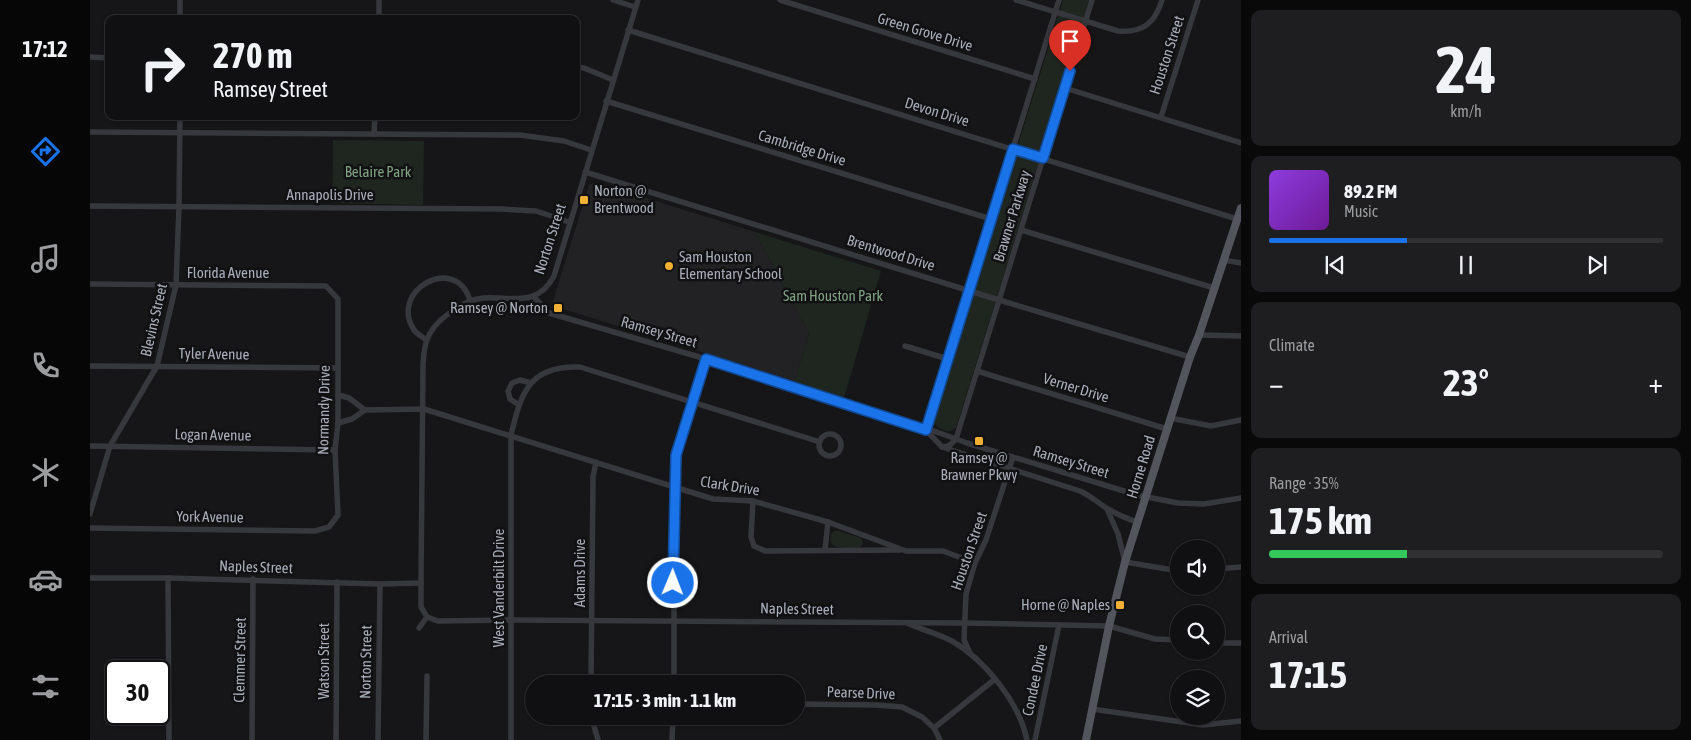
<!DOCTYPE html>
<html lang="en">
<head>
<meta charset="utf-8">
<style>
  :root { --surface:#101012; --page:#1e1e20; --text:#f1f3f6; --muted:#9c9d9f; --line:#303032; --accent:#1a73e8 }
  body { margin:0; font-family:"Asap Condensed",sans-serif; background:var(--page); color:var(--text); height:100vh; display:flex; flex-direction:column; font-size:19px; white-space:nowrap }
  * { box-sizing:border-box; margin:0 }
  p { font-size:16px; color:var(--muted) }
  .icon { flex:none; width:28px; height:28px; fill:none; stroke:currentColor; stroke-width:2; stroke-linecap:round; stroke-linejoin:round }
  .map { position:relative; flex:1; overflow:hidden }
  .details { display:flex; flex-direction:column; gap:10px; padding:10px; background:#09090a; width:450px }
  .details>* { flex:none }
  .guide { position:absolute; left:15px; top:15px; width:475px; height:105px; border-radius:10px; box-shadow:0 1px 4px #0004,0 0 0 1px var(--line); background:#101012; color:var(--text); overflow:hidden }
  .buttons { position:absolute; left:1080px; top:540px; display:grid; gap:10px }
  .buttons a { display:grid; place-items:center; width:55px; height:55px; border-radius:50%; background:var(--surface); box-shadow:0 1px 4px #0004,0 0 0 1px var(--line); font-size:25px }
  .speed { position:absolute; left:15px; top:660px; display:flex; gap:10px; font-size:25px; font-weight:700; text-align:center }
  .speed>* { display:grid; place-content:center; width:65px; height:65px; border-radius:50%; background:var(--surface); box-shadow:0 1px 4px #0004,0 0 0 1px var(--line); line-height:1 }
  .speed .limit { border:2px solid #111; border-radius:8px; background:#fff; color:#111 }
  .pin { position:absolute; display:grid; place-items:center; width:42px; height:42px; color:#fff; margin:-51px -21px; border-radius:50% 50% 50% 0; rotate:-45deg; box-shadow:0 0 5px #0007 }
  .pin .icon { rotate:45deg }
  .me { position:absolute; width:55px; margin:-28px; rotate:1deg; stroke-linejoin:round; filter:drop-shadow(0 0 4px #0008) }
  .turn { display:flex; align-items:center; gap:18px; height:105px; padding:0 25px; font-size:22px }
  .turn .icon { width:65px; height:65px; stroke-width:2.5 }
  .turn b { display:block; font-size:35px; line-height:42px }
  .big { font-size:38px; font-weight:700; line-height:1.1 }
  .details .widget { flex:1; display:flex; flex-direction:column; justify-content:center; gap:8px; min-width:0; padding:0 18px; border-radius:10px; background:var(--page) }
  .details .dial { align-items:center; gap:0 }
  .dial b { font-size:65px; line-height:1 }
  .song { display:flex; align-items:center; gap:15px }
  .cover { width:60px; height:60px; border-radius:8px; background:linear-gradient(135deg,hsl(270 70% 55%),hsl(280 70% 35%)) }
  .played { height:5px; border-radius:2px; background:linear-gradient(90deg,var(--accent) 35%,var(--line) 35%) }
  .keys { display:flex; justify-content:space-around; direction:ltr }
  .heat { display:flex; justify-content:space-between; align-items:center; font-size:28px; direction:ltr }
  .charge { height:8px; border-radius:4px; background:linear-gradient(90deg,#34c759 35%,var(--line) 0) }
  .trip { position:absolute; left:435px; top:675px; width:280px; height:50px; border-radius:25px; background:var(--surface); box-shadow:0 1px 4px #0004,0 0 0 1px var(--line); font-weight:700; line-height:50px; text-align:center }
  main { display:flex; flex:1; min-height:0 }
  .tab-bar { display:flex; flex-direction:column; width:90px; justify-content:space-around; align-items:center; background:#060607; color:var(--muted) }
  .tab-bar .icon { width:35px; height:35px }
  .tab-bar .selected { color:var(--accent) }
  .tab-bar b { font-size:22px; color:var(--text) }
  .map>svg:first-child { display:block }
  .built { fill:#222225 }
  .green { fill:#1e261f }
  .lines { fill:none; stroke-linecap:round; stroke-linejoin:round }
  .minor { stroke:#37383d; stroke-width:5.5 }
  .major { stroke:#53555c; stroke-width:8 }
  .route-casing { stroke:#114b97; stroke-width:12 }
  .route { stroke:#1a73e8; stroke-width:9 }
  .poi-dot { fill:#f2b134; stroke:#111113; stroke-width:2 }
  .labels { text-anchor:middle; stroke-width:5; stroke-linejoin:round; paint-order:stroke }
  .street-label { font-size:15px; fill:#a8adb8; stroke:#111113 }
  .park-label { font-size:15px; fill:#7fa381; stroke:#111113 }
  .poi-label { font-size:15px; fill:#a8adb8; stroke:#111113; text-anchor:start }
</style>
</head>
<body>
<main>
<nav class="tab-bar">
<b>17:12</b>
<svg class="icon selected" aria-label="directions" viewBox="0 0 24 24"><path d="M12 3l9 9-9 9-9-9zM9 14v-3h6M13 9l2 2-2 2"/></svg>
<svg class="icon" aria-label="music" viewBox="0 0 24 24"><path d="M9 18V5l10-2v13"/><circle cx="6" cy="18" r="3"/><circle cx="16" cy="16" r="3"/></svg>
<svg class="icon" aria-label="phone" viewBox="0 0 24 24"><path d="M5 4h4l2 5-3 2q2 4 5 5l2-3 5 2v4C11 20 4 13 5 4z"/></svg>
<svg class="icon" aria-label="climate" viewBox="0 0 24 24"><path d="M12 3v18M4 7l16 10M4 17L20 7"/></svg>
<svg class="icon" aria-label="car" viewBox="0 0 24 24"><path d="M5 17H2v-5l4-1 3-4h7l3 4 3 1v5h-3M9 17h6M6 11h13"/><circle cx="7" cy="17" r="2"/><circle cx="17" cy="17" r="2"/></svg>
<svg class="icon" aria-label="filters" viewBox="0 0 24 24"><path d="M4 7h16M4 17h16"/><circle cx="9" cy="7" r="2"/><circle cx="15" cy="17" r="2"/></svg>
</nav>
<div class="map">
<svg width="1151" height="740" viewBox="0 0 1151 740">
  <rect width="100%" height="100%" fill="#161618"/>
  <!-- built -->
  <polygon class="built" points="505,182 665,232 719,334 705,381 467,307 464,305 463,301 499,185"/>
  <!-- green -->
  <g class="green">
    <path d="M973 0H999L866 428C857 435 850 429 843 423V419Z"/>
    <polygon points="243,140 334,141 333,205 242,203"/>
    <polygon points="665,232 791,271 754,398 705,381 719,334"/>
    <path d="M744 531H749L771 538 773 544 770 548C758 548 736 551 741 534Z"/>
  </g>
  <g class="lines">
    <!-- minor -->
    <g class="minor">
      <polyline points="523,0 545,7"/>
      <polyline points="690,0 945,79"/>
      <path d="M926 0 1028 31C1053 33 1065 23 1072 0"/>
      <polyline points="90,19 90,0"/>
      <polyline points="289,19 289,0"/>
      <polyline points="538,30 1147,219"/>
      <polyline points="0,57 19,58"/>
      <polyline points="486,67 494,68 523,80"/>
      <polyline points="975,88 1151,143"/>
      <polyline points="516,101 901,219"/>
      <polyline points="1071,117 1108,0"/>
      <polyline points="0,132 430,135 474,141 501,150"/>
      <polyline points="284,134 285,116"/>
      <polyline points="495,172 909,300 1100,357"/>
      <polyline points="0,206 411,209 446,211 479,222"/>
      <polyline points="931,230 1124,288"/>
      <polyline points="1133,260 1151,263"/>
      <polyline points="0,284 236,286 248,299 248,423 245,450 248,515 239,527 225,531 0,528"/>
      <polyline points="443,296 459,313 616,359 743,401 847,432 877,443 1047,495 1088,503 1114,504 1151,498"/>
      <polyline points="1109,335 1151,336"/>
      <path d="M336 340C333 337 327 334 324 330 298 291 365 253 380 300"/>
      <polyline points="815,346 858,359"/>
      <polyline points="0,366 248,368"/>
      <polyline points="887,371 1077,429"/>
      <polyline points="248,395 259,398 275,410"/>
      <polyline points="429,405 420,399 418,391 422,383 430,380 441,383"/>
      <polyline points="1080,418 1121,426 1151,420"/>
      <polyline points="248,423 262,419 275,410 334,409 623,499 663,501 738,522 816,551 853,551 885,563"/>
      <polyline points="836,430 969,0"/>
      <path d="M836 430 852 447 990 491C1001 496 1008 503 1018 509 1027 514 1037 519 1048 522"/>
      <circle cx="740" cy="445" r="11"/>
      <polyline points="0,446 245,450"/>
      <polyline points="852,447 859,446 866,439 1002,0"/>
      <polyline points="663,501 661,537 664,546 675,551 810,550"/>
      <polyline points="1017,509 1028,534 1035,562 1089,571"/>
      <polyline points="0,514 20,446 67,366 86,285 89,206 90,116"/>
      <polyline points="735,550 738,522"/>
      <polyline points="1126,569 1151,567"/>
      <polyline points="0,578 78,578 290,584 331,583"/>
      <polyline points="78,578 79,740"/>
      <polyline points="337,617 348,621 422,620 874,623 1019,626 1065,639 1089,640"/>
      <path d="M337 617 331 607V583L333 363C334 356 334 347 337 340 343 321 373 300 393 298 422 296 447 308 464 276L548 0"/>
      <path d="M819 624C833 630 849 634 862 641 895 660 929 702 937 740"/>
      <polyline points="329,628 337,617"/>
      <polyline points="1126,643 1151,643"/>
      <polyline points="880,653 874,640 876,594 885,563 896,540 923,457"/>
      <polyline points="501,684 503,477 506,462"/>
      <polyline points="584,684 584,488 586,455 616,359"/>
      <polyline points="706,704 787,705 812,707 832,717 844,728 850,740"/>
      <polyline points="1002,709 1113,725 1151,721"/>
      <polyline points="501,716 508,740"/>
      <polyline points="844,728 905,679"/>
      <polyline points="162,740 163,579"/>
      <polyline points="246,740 247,582"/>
      <polyline points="288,740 290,584"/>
      <polyline points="336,740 337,676"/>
      <path d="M421 740V435C431 393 439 365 490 367L730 442"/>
      <polyline points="582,740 583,716"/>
      <polyline points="945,740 969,625"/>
    </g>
    <!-- major -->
    <polyline class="major" points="996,740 1019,626 1035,562 1100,357 1109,335 1151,208"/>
  </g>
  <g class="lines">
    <!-- route casing -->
    <g class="route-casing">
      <polyline id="route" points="583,583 586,455 616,359 836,430 923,149 953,158 980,71"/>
    </g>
    <!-- route -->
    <use href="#route" class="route"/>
  </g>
  <!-- markers -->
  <g class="poi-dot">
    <rect x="489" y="195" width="10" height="10" rx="2.5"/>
    <circle cx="579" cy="266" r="5"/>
    <rect x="463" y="303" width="10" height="10" rx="2.5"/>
    <rect x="884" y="436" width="10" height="10" rx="2.5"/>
    <rect x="1025" y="600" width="10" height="10" rx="2.5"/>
  </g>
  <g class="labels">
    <!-- street labels -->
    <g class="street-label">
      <text transform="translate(835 32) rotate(17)" y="5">Green Grove Drive</text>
      <text transform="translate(1077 55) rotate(-72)" y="5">Houston Street</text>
      <text transform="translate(847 112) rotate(17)" y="5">Devon Drive</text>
      <text transform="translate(712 148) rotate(17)" y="5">Cambridge Drive</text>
      <text x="240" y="200">Annapolis Drive</text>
      <text transform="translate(922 216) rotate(-73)" y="5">Brawner Parkway</text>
      <text transform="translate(460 239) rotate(-72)" y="5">Norton Street</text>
      <text transform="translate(801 253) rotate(17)" y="5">Brentwood Drive</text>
      <text x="138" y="278">Florida Avenue</text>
      <text transform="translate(64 320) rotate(-77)" y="5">Blevins Street</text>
      <text transform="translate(569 332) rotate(16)" y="5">Ramsey Street</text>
      <text transform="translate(124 354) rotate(1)" y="5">Tyler Avenue</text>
      <text transform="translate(986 388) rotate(17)" y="5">Verner Drive</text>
      <text transform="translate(234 410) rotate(-89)" y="5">Normandy Drive</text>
      <text transform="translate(123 435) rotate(1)" y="5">Logan Avenue</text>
      <text transform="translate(981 462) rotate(17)" y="5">Ramsey Street</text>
      <text transform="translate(1051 467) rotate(-73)" y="5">Horne Road</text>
      <text transform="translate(640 486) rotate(9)" y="5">Clark Drive</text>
      <text transform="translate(120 517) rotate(1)" y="5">York Avenue</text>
      <text transform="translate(879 551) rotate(-71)" y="5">Houston Street</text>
      <text transform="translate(166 567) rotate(2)" y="5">Naples Street</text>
      <text transform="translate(490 573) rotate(-90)" y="5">Adams Drive</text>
      <text transform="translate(409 588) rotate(-90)" y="5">West Vanderbilt Drive</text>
      <text transform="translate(707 609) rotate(1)" y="5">Naples Street</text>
      <text transform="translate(150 660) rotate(-89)" y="5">Clemmer Street</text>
      <text transform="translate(234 661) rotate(-90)" y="5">Watson Street</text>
      <text transform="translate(276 662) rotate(-89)" y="5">Norton Street</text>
      <text transform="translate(945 680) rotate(-78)" y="5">Condee Drive</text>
      <text transform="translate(771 693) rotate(2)" y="5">Pearse Drive</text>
    </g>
    <!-- park labels -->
    <g class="park-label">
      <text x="288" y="177">Belaire Park</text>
      <text x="743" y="301">Sam Houston Park</text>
    </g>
    <!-- poi labels -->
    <g class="poi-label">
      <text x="504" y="196">Norton @<tspan x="504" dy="17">Brentwood</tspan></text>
      <text x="589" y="262">Sam Houston<tspan x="589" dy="17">Elementary School</tspan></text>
      <text x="458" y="313" text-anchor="end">Ramsey @ Norton</text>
      <text x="889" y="463" text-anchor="middle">Ramsey @<tspan x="889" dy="17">Brawner Pkwy</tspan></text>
      <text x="1020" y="610" text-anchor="end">Horne @ Naples</text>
    </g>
  </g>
</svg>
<div class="buttons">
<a><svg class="icon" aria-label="sound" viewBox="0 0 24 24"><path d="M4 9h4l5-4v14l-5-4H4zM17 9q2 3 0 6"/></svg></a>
<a><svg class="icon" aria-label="search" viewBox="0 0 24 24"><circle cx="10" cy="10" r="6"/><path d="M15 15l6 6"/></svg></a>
<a><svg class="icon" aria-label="layers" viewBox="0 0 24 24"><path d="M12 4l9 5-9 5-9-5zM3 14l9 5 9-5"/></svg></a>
</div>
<div class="speed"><div class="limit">30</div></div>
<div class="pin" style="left:980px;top:71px;background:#d93025"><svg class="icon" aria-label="arrive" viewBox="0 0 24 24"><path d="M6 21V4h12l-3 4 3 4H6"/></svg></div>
<svg class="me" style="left:583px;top:583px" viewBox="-20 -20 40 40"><circle r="17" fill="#1a73e8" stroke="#fff" stroke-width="3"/><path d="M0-11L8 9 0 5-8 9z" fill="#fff"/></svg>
<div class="trip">17:15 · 3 min · 1.1 km</div>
<div class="guide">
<div class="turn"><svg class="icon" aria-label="right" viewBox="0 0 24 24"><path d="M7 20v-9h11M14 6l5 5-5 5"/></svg><div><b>270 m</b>Ramsey Street</div></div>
</div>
</div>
<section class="details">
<div class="widget dial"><b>24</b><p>km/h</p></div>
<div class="widget">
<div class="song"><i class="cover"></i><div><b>89.2 FM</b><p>Music</p></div></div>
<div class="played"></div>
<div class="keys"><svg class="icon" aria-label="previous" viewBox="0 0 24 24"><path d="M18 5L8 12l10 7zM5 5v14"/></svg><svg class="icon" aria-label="pause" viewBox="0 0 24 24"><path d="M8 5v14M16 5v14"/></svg><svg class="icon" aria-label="next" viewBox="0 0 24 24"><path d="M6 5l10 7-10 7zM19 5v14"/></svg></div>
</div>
<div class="widget"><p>Climate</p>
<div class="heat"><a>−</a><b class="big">23°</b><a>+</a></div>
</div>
<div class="widget"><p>Range · 35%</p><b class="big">175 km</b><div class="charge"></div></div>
<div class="widget"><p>Arrival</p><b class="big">17:15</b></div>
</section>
</main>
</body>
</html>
